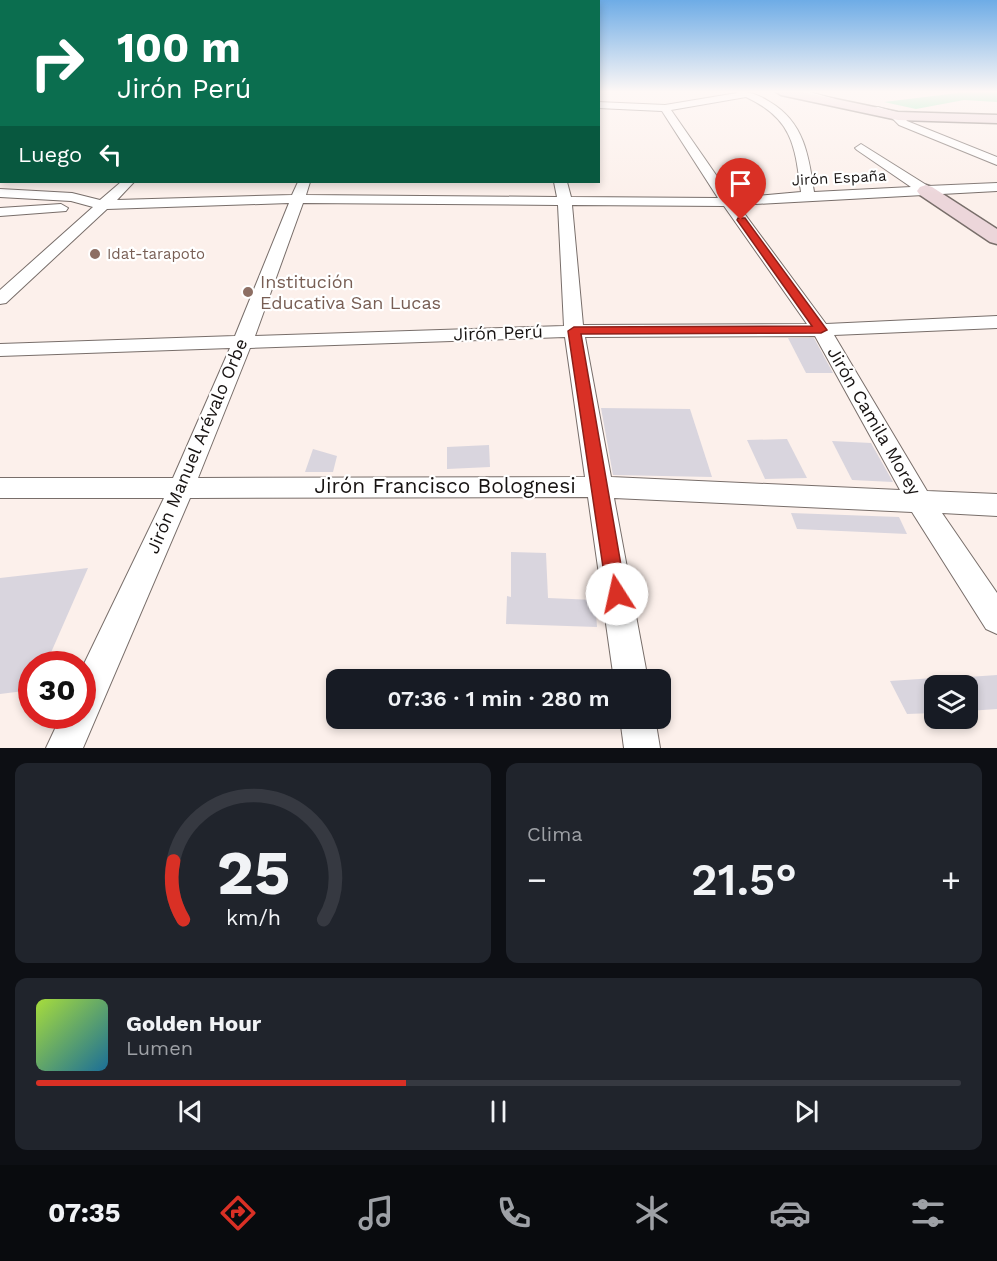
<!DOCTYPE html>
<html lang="es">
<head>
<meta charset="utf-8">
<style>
  :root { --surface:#171b24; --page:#20242c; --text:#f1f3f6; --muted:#9ea1a6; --line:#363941; --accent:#d93025 }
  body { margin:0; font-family:"Work Sans",sans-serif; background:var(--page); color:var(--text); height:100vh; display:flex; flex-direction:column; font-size:22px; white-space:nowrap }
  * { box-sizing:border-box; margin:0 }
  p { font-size:20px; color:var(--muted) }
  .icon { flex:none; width:33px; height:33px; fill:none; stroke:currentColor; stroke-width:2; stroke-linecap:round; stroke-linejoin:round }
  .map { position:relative; height:748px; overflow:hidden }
  .side { display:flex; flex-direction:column; gap:15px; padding:15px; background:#0d0f14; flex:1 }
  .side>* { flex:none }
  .guide { position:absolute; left:0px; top:0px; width:600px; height:183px; box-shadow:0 3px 9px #0003; background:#0b6e4f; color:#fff; overflow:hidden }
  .buttons { position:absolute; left:924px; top:675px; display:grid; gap:12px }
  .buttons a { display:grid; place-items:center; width:54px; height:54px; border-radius:12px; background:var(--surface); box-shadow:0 3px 9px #0003; font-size:30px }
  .speed { position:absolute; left:18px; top:651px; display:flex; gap:12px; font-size:30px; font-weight:700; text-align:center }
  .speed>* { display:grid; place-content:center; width:78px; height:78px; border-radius:50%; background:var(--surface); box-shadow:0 3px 9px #0003; line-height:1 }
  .speed .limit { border:9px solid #d22; background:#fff; color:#111 }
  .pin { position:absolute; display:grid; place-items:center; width:51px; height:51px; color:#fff; margin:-62px -26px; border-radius:50% 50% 50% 0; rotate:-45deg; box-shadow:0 0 6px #0007 }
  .pin .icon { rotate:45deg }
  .me { position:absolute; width:66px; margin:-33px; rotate:350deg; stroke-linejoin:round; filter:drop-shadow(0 0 4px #0008) }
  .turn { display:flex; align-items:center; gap:21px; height:126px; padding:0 18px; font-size:27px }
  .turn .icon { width:78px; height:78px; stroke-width:2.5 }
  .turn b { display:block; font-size:42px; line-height:51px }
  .then { display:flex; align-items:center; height:57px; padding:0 18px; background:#0003; gap:12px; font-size:22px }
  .big { font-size:45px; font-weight:600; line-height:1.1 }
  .side .card { flex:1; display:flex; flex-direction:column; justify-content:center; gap:9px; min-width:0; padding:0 21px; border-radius:12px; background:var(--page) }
  .side .dial { align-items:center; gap:0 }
  .dial svg { height:156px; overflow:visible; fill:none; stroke:var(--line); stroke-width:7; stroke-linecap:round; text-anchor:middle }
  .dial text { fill:var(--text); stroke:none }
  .song { display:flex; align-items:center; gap:18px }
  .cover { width:72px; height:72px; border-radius:9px; background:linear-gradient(135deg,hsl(80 70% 55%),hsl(200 70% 35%)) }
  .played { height:6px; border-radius:3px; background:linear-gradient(90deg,var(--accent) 40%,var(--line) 40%) }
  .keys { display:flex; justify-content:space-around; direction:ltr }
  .heat { display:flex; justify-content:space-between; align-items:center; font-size:33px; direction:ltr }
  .side .tiles { flex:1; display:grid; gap:15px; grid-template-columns:1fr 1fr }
  .card:last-child { grid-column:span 2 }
  .trip { position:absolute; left:326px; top:669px; width:345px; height:60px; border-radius:12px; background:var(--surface); box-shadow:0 3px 9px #0003; font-weight:600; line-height:60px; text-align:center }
  .tab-bar { display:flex; height:96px; justify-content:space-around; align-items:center; background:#090b0e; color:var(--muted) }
  .tab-bar .icon { width:42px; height:42px }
  .tab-bar .on { color:var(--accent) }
  .tab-bar b { font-size:27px; color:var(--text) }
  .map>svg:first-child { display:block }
  .green { fill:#92eebb }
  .building { fill:#d9d5de }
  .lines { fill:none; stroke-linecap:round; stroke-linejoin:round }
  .street-casing { stroke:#786e6a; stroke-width:2 }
  .secondary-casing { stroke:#786e6a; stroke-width:3 }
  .street { fill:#fff; fill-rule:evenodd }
  .secondary { fill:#ecd6da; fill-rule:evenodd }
  .route { fill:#d93025; stroke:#8d1f18; stroke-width:1.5 }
  .education-dot { fill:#8d6e63; stroke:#fff; stroke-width:2 }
  .labels { text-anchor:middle; stroke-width:4.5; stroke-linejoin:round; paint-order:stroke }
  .far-street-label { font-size:15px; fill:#171312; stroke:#fff }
  .far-education-label { font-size:15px; fill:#785e54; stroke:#fff; text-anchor:start }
  .education-label { font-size:18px; fill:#785e54; stroke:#fff; text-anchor:start }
  .street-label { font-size:18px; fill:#171312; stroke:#fff }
  .near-street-label { font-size:21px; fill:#171312; stroke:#fff }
</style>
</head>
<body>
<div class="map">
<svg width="997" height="748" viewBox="0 0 997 748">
  <rect width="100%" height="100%" fill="#fcf0eb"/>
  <!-- green -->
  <polygon class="green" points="965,91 997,91 997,102 964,100 916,109 884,102 966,92"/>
  <!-- building -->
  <g class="building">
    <polygon points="788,338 814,338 833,373 806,373"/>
    <polygon points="601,408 690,409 712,477 613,475"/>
    <polygon points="787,439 807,478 765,479 747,440"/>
    <polygon points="832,441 871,443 893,482 852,480"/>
    <polygon points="489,445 490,467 447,469 447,447"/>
    <polygon points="313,449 337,456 333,472 305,472"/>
    <polygon points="791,513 899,517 907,534 797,529"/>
    <polygon points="511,552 546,553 548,598 595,600 597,627 506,624 507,596 511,597"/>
    <polygon points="88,568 46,664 32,664 32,690 0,694 0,578"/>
    <polygon points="997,675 997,709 968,711 968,677"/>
    <polygon points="934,678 934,713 907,714 890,681"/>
  </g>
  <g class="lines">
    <!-- street casing -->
    <g class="street-casing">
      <g id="street">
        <polygon points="2,91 2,98 0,98 0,92"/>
        <path d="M736 91C749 91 759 95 770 102 804 122 809 156 814 192L911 187 857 150 855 148 861 144 928 186 997 183V191L738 205 826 324 997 316V328L834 335 927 491 997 494V516L942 513 997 593V634L986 629 912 512 614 498 648 680H614L588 497 190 498 83 748H46L61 716H82V668L164 498H0V478H173L230 348 0 356V344L235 336 289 203 107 209 6 303 0 304V290L93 207 71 201 0 197V189L72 193 100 200 121 182H134L117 200 292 195 298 182H310L306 195 557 197 554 182H567L571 197 718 198 662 111 598 108V102L665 105 737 93ZM746 97C793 119 795 146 801 192L732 198 671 110ZM303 203 558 205 564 326 255 336ZM572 205 724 206 807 324 583 325ZM815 336 900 490 611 477 585 337ZM565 337 585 477 198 478 250 348Z"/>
        <polygon points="791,91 806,91 835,99 830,102"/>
        <polygon points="878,107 902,114 907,121 997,157 997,165 899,125 891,117 874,112 874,108"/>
        <rect x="0" y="126" width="2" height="6"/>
        <polygon points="61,204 68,208 66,211 0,216 0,208"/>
        <polygon points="620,718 655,718 660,748 624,748"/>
      </g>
    </g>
    <!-- secondary casing -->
    <g class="secondary-casing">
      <g id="secondary">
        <polygon points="775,91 797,91 898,112 997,115 997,123 898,120 781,95"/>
        <polygon points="926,185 932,187 997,229 997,244 990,242 920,195 917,191 920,187"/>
      </g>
    </g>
    <!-- street -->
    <use href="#street" class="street"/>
    <!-- secondary -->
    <use href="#secondary" class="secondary"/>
  </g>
  <!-- sky -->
  <linearGradient id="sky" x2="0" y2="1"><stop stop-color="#6eace6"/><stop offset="0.47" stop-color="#fef8f6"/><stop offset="1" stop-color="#fef8f6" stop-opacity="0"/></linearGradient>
  <rect width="997" height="195" fill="url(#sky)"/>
  <!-- route -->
  <polygon class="route" points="738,218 745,218 827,330 821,333 581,334 626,594 624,600 617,603 610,600 607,594 568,331 574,327 812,326 737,220"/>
  <!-- markers -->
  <g class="education-dot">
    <circle cx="95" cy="254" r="6"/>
    <circle cx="248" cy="292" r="6"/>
  </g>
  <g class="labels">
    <!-- far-street labels -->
    <g class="far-street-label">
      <text transform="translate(839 178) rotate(-3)" y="5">Jirón España</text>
    </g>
    <!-- far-education labels -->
    <g class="far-education-label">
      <text x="107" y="259">Idat-tarapoto</text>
    </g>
    <!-- education labels -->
    <g class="education-label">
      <text x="260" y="288">Institución<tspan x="260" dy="21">Educativa San Lucas</tspan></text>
    </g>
    <!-- street labels -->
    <g class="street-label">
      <text transform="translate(498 333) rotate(-2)" y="6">Jirón Perú</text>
      <text transform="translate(874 421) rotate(60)" y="6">Jirón Camila Morey</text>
      <text transform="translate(197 446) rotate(-67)" y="6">Jirón Manuel Arévalo Orbe</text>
    </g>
    <!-- near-street labels -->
    <g class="near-street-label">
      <text x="445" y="493">Jirón Francisco Bolognesi</text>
    </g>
  </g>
</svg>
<div class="buttons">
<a><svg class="icon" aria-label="layers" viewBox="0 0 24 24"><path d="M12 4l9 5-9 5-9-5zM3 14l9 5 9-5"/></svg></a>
</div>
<div class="speed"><div class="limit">30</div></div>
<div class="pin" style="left:741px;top:220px;background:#d93025"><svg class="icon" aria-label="arrive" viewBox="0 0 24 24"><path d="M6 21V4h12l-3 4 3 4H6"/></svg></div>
<svg class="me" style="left:617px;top:594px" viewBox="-20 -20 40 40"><circle r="19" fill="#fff"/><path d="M0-13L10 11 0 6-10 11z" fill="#d93025"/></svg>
<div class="trip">07:36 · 1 min · 280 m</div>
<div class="guide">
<div class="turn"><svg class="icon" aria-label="right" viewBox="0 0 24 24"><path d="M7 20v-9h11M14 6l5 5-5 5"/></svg><div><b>100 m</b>Jirón Perú</div></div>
<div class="then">Luego<svg class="icon" aria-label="left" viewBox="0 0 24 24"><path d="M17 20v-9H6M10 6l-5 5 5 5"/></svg></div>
</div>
</div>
<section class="side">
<div class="tiles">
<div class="card dial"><svg viewBox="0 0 100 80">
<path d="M14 69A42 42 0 1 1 86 69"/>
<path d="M14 69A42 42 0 0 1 9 39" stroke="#d93025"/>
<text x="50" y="56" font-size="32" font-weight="700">25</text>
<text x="50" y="72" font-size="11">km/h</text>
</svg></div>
<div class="card"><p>Clima</p>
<div class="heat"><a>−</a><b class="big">21.5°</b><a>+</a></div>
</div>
<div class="card">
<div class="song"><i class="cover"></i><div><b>Golden Hour</b><p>Lumen</p></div></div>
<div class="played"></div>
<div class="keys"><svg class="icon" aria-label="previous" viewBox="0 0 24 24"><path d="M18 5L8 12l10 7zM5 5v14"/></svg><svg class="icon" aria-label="pause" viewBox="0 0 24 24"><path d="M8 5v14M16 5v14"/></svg><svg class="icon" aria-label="next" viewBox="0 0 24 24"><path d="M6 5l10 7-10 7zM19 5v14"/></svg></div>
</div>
</div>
</section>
<nav class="tab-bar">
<b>07:35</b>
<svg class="icon on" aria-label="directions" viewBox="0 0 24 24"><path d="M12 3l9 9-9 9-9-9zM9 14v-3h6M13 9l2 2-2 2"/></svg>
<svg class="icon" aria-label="music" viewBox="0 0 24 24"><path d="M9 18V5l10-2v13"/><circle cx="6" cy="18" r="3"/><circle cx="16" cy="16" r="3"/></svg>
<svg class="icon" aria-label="phone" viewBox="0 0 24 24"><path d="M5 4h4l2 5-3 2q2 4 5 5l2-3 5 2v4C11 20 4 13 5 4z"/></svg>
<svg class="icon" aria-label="climate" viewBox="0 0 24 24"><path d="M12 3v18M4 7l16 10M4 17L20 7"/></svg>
<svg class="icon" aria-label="car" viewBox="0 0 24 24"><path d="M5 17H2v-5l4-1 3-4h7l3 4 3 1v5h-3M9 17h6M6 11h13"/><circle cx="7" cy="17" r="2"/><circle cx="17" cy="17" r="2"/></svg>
<svg class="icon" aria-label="filters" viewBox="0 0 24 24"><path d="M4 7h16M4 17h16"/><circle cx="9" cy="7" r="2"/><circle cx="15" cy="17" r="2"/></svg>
</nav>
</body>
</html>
